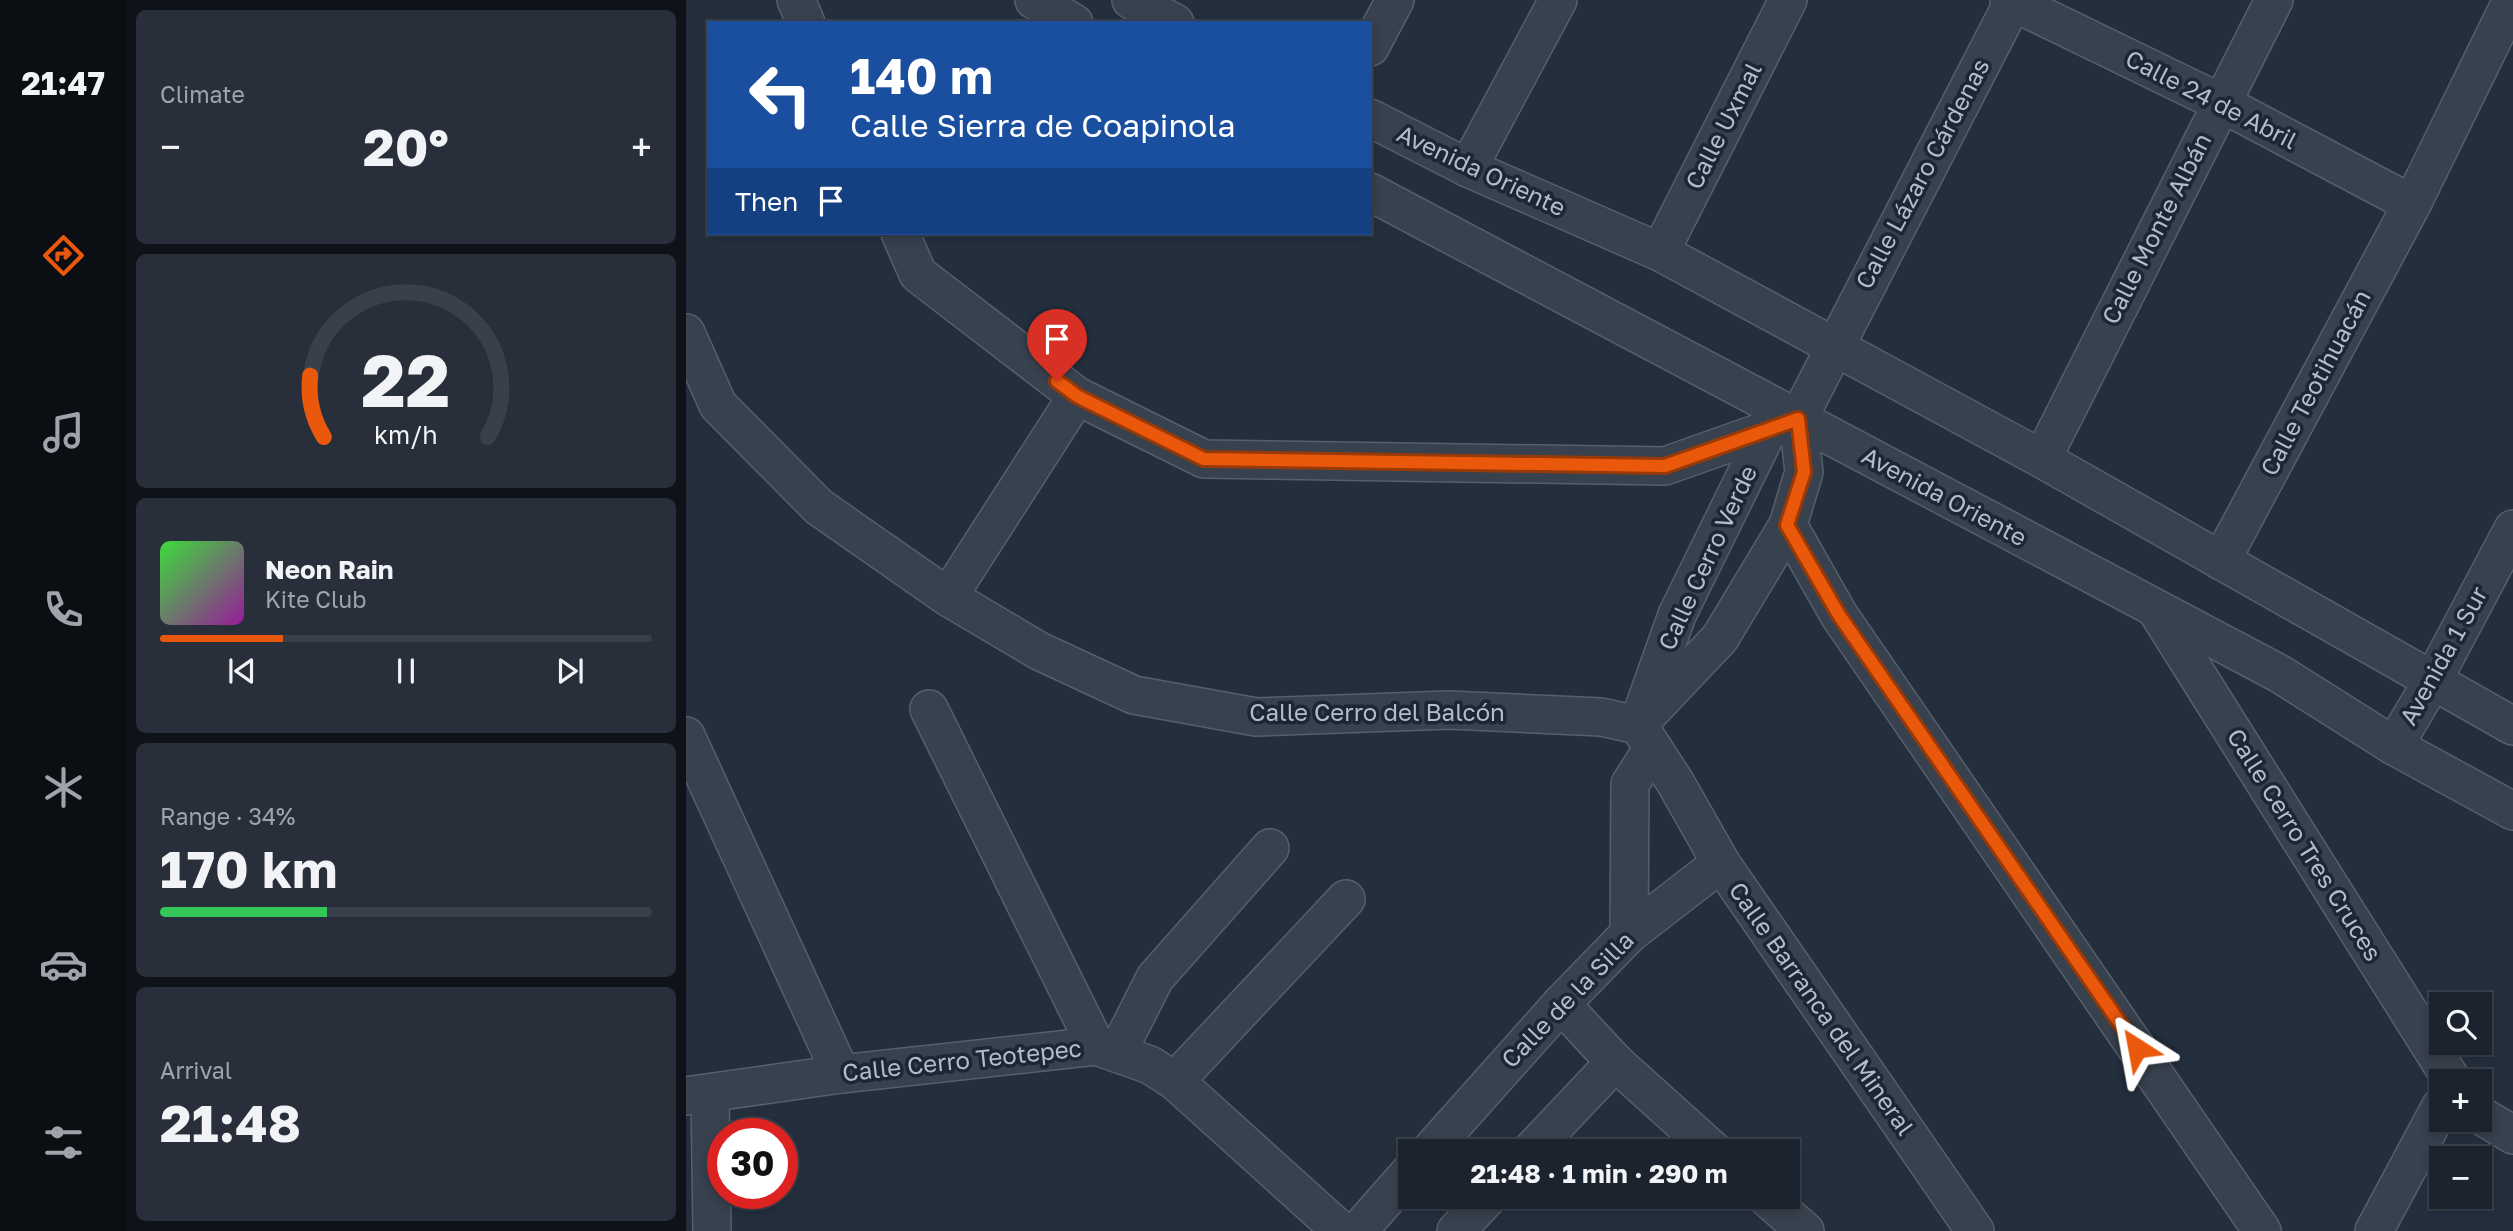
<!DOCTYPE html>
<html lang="en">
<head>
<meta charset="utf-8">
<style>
  :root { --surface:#1b232e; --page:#282f3a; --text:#f1f3f6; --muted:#a0a4aa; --line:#39404a; --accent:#ea580c }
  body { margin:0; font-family:"Golos Text",sans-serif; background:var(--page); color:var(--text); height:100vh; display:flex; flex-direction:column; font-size:26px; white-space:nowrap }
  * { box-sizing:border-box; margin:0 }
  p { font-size:23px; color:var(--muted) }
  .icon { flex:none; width:38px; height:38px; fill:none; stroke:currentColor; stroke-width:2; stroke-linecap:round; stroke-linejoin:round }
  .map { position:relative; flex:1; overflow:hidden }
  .details { display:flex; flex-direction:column; gap:10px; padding:10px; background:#0f1319; width:560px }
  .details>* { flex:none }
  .hud { position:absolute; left:21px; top:21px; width:665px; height:214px; border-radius:0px; box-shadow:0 4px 10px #0003,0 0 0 2px var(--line); background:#1a4fa0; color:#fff; overflow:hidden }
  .fabs { position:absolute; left:1743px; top:992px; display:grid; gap:14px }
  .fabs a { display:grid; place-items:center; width:63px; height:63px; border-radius:0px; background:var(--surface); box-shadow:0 4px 10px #0003,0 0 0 2px var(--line); font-size:35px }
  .speed { position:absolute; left:21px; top:1118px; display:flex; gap:14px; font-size:35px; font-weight:700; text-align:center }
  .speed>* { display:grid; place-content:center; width:91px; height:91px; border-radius:50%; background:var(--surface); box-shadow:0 4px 10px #0003,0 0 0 2px var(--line); line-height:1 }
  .speed .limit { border:10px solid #d22; background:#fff; color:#111 }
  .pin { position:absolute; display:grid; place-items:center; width:60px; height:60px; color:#fff; margin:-72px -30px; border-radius:50% 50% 50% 0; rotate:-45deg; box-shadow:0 0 7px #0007 }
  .pin .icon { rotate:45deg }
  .me { position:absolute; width:77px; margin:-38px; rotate:326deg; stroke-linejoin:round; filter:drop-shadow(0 0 5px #0008) }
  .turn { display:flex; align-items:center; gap:24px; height:147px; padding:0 28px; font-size:32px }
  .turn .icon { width:91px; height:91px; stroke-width:2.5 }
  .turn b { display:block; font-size:49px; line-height:60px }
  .then { display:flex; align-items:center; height:66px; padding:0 28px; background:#0003; gap:14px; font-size:26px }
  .big { font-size:52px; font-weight:700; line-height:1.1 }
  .details .tile { flex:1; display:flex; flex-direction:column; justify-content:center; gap:10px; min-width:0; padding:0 24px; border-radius:10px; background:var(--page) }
  .details .dial { align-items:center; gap:0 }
  .dial svg { height:182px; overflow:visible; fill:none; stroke:var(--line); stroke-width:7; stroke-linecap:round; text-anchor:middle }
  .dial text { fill:var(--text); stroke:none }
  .song { display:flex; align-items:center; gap:21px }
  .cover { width:84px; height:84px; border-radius:10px; background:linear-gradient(135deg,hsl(120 70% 55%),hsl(300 70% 35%)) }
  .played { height:7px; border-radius:4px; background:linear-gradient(90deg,var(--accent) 25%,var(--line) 25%) }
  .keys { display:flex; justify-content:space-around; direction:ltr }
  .heat { display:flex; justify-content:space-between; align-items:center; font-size:38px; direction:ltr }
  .charge { height:10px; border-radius:5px; background:linear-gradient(90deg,#34c759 34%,var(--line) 0) }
  .trip { position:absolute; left:712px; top:1139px; width:402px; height:70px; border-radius:0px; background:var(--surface); box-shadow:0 4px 10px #0003,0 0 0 2px var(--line); font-weight:700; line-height:70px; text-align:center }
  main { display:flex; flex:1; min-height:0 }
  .menu { display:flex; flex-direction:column; width:126px; justify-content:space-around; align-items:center; background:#0b0e12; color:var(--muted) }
  .menu .icon { width:49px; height:49px }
  .menu .on { color:var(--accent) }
  .menu b { font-size:32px; color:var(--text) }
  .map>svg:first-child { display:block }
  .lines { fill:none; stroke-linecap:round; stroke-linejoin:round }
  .minor-casing { stroke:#565f6c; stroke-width:40 }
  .minor { stroke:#38414e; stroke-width:37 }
  .route-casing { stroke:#983908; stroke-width:18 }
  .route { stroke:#ea580c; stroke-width:12 }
  .labels { text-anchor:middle; stroke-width:7; stroke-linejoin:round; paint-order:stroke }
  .street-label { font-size:24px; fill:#b4bcc9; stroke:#1d2633 }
</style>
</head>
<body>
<main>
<nav class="menu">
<b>21:47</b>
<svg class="icon on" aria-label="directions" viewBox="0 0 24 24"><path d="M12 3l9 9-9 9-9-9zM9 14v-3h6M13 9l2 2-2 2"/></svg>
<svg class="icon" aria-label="music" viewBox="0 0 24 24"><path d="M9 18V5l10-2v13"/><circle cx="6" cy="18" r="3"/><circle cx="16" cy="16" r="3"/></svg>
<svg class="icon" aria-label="phone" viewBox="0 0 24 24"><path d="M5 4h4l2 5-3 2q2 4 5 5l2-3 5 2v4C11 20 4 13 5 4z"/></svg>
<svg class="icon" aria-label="climate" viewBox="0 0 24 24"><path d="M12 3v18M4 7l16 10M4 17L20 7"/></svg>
<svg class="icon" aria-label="car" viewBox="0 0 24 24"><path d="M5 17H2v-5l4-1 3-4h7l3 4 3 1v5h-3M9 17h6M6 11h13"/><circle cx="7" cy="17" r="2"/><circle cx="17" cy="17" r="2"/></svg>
<svg class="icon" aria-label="filters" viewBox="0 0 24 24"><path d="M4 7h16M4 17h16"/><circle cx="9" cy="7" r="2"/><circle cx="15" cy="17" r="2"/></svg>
</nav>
<section class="details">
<div class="tile"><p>Climate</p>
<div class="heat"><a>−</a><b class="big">20°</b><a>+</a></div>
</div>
<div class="tile dial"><svg viewBox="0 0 100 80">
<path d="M14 69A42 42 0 1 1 86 69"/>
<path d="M14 69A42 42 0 0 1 8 42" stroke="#ea580c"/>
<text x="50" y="56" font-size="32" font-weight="700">22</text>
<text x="50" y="72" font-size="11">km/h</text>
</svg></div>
<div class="tile">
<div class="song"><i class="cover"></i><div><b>Neon Rain</b><p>Kite Club</p></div></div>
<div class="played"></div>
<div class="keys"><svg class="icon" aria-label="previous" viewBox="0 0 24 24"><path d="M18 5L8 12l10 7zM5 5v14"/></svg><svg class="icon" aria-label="pause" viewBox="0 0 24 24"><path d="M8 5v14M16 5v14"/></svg><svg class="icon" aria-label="next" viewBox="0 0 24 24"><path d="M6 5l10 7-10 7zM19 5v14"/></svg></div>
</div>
<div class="tile"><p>Range · 34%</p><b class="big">170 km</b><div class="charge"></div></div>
<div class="tile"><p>Arrival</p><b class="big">21:48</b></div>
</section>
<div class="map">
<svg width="1827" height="1231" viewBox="0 0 1827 1231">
  <rect width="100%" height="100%" fill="#242f3e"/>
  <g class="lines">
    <!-- minor casing -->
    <g class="minor-casing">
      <g id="minor">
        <polyline points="110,0 120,23"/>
        <polyline points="348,0 388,23"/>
        <polyline points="445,0 489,23"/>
        <polyline points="1323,0 1535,103 1726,204"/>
        <polyline points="684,47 709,0"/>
        <polyline points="684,118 782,168 974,252 1356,459 1827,726"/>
        <polyline points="782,168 872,0"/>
        <polyline points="684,192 1594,674 1708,746 1827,811"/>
        <polyline points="214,233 232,274 391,396 518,459 979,466 1112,419"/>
        <polyline points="974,252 1102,0"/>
        <polyline points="0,333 32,405 133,507 262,597 353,651 448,695 570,717 763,710 915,717 952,725 989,782 1035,863 1289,1231"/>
        <polyline points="1112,419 1118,472 1102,525 1153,615 1576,1231"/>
        <polyline points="1112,419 1327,2"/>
        <polyline points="1356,459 1588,0"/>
        <polyline points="1535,561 1726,204 1826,0"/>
        <polyline points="262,597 391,396"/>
        <polyline points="1471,611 1767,1082"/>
        <polyline points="243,709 410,1046"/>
        <polyline points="962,714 1034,638 1102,525"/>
        <polyline points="952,725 991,615 1081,432"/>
        <polyline points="0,736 155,1074"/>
        <polyline points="1708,746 1747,680 1827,529"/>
        <polyline points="943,934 944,784 967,748"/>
        <polyline points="875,1004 929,1062 1029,1152"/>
        <polyline points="431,1053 469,978 584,848"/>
        <polyline points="489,1081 660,899"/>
        <polyline points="24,1095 26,1231"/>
        <polyline points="0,1096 155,1074 410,1046 464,1065 489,1081 655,1231"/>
        <polyline points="1794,1115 1827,1135"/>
        <polyline points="743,1152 875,1004 943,934 1035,863"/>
        <polyline points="844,1152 929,1062"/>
        <polyline points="1080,1197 1119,1231"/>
        <polyline points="672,1231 724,1172"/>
        <polyline points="770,1231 802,1197"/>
        <polyline points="1688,1231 1755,1106"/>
      </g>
    </g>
    <!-- minor -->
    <use href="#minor" class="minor"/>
  </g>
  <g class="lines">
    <!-- route casing -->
    <g class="route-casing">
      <polyline id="route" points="371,381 391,396 518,459 979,466 1112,419 1118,472 1101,525 1153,615 1451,1048"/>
    </g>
    <!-- route -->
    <use href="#route" class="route"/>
  </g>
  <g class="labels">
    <!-- street labels -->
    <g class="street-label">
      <text transform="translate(1525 100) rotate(27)" y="8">Calle 24 de Abril</text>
      <text transform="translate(1038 126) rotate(-63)" y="8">Calle Uxmal</text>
      <text transform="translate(795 171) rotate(25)" y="8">Avenida Oriente</text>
      <text transform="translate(1237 174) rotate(-62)" y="8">Calle Lázaro Cárdenas</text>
      <text transform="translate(1471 229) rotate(-63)" y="8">Calle Monte Albán</text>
      <text transform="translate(1630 383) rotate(-62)" y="8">Calle Teotihuacán</text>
      <text transform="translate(1258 497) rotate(28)" y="8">Avenida Oriente</text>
      <text transform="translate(1022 558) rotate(-65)" y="8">Calle Cerro Verde</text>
      <text transform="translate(1758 656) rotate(-61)" y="8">Avenida 1 Sur</text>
      <text x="691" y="721">Calle Cerro del Balcón</text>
      <text transform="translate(1618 845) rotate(58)" y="8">Calle Cerro Tres Cruces</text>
      <text transform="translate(882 1000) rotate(-46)" y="8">Calle de la Silla</text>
      <text transform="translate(1135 1009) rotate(55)" y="8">Calle Barranca del Mineral</text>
      <text transform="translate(276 1061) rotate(-6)" y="8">Calle Cerro Teotepec</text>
    </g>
  </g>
</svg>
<div class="fabs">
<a><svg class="icon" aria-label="search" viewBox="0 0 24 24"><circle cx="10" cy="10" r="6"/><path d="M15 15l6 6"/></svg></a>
<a>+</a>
<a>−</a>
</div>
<div class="speed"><div class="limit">30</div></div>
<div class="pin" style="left:371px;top:381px;background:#d93025"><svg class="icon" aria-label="arrive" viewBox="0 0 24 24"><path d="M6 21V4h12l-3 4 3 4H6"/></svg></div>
<svg class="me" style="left:1451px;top:1048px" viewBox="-20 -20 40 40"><path d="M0-17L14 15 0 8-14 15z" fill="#ea580c" stroke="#fff" stroke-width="4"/></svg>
<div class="trip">21:48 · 1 min · 290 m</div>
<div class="hud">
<div class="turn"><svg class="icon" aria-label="left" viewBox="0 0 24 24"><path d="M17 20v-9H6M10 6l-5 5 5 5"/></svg><div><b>140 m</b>Calle Sierra de Coapinola</div></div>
<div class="then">Then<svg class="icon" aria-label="arrive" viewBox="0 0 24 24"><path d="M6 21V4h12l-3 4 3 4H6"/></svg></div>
</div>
</div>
</main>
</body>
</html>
